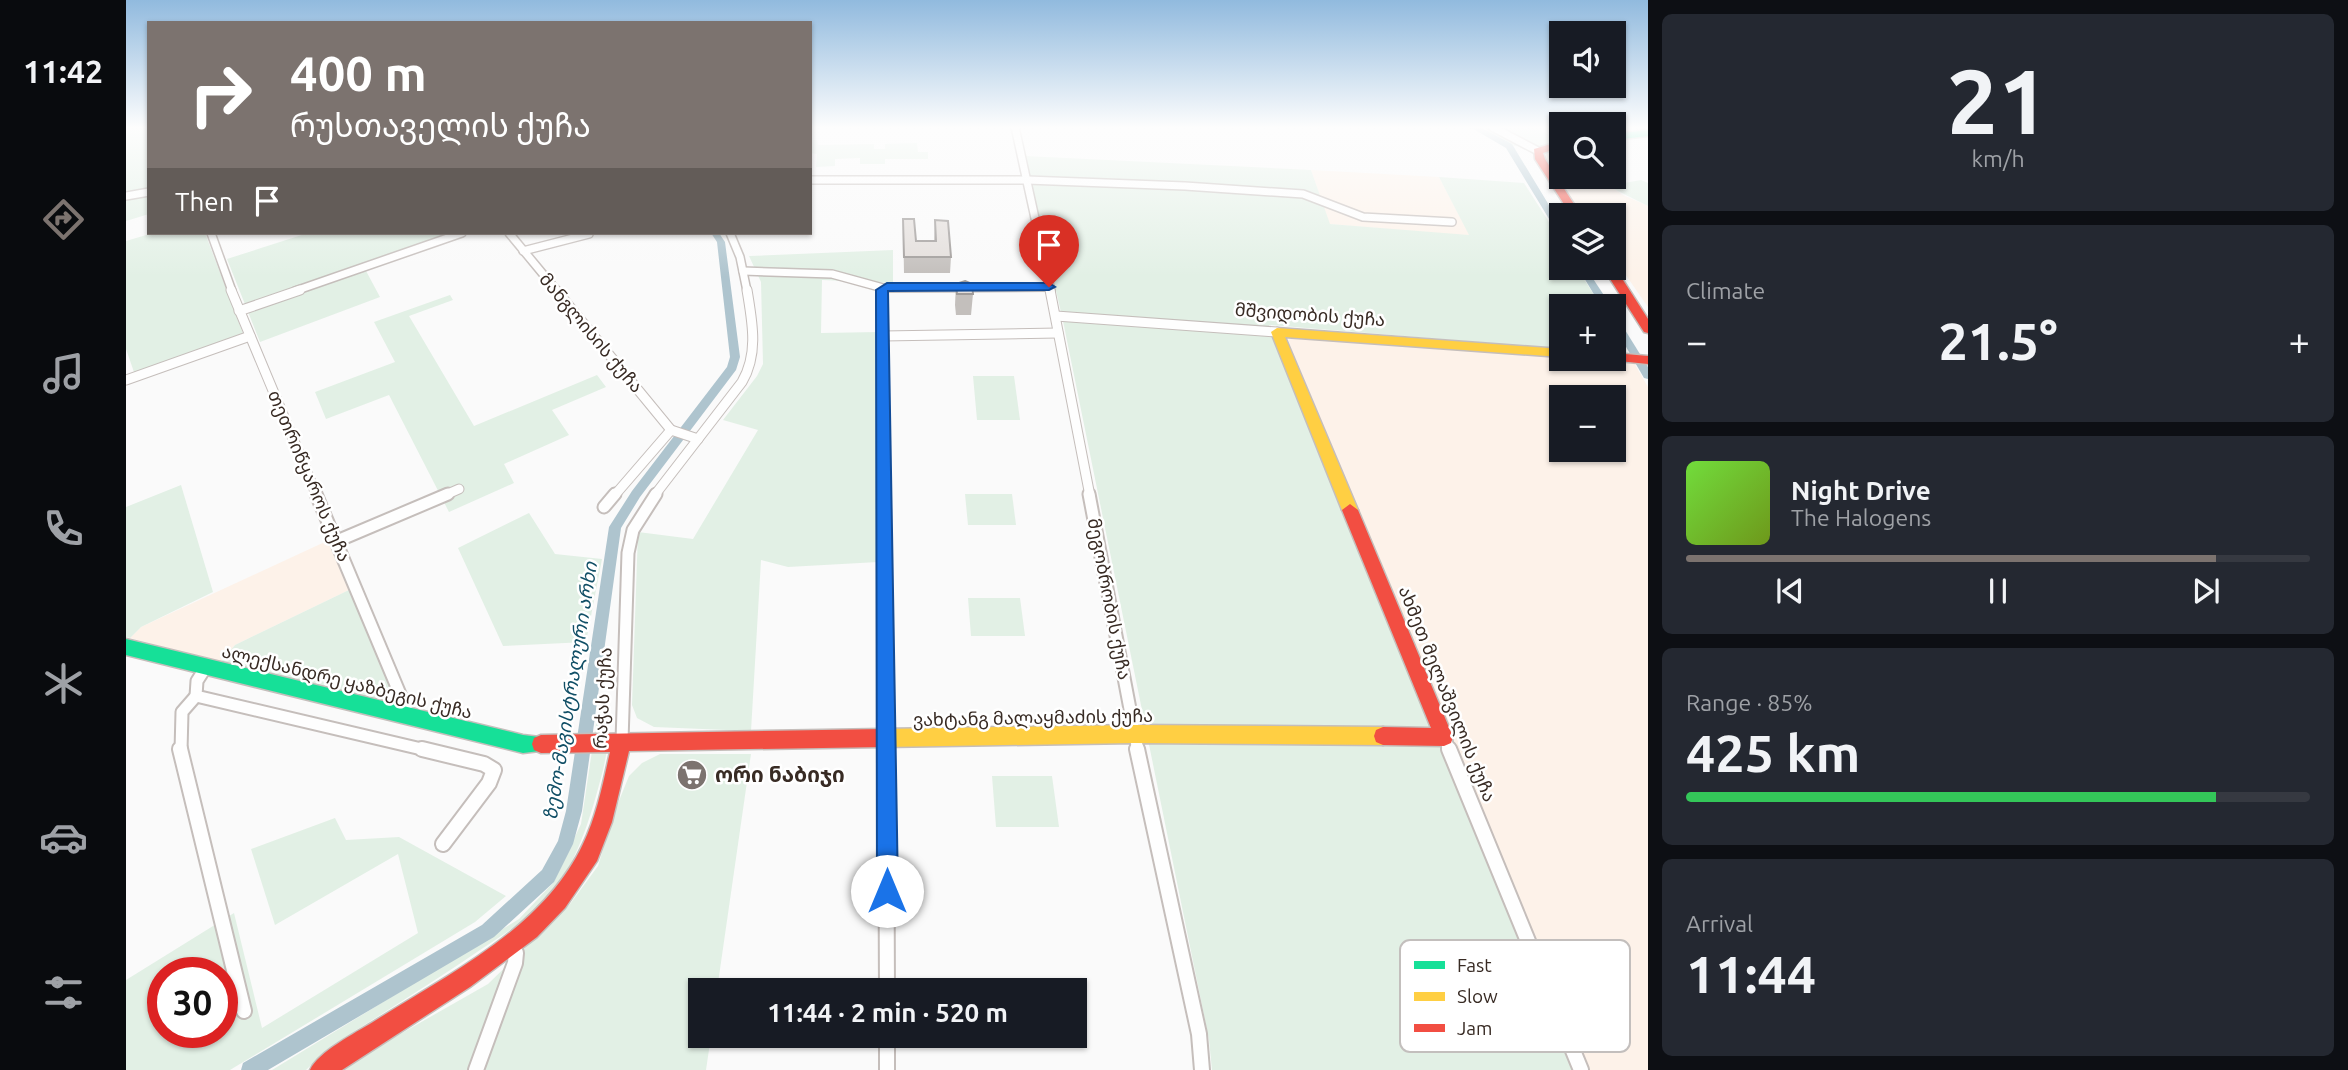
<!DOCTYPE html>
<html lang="en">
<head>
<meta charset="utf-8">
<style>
  :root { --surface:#171b24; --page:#242831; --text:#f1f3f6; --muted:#9ea1a6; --line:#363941; --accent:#7c736f }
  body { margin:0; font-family:Ubuntu,"Noto Sans Georgian",sans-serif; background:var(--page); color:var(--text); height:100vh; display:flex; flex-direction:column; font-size:26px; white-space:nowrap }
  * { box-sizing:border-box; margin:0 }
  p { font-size:23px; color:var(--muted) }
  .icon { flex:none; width:38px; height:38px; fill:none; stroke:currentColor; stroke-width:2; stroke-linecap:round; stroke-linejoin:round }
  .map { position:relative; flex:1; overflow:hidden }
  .drawer { display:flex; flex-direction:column; gap:14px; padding:14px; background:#0d0f14; width:700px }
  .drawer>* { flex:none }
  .top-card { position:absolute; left:21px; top:21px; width:665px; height:214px; border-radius:0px; box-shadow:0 2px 5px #0004; background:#7c736f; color:#fff; overflow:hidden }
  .tools { position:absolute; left:1423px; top:21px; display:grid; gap:14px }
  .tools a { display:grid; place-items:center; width:77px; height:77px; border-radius:0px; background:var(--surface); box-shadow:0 2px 5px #0004; font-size:35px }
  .speed { position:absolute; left:21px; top:957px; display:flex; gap:14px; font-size:35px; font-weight:700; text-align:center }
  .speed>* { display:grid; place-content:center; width:91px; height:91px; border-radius:50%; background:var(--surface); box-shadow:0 2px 5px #0004; line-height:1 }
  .speed .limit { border:10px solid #d22; background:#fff; color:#111 }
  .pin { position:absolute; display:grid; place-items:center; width:60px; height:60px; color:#fff; margin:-72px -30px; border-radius:50% 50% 50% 0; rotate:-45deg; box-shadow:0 0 7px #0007 }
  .pin .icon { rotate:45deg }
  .me { position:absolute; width:77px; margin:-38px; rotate:0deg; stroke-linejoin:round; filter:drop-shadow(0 0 5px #0008) }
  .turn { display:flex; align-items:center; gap:24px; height:147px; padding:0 28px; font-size:32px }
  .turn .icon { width:91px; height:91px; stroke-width:2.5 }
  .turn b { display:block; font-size:49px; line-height:60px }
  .then { display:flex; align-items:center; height:66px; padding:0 28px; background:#0003; gap:14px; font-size:26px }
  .big { font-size:52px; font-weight:600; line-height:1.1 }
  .drawer .widget { flex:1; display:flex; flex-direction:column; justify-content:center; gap:10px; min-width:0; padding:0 24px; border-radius:10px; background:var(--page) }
  .drawer .dial { align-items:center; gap:0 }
  .dial b { font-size:91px; line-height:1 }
  .song { display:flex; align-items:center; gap:21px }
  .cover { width:84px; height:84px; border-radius:10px; background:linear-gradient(135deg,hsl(100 70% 55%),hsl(80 70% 35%)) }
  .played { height:7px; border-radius:4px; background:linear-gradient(90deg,var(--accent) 85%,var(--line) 85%) }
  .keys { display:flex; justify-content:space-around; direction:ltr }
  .heat { display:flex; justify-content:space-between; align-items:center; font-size:38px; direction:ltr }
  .charge { height:10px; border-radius:5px; background:linear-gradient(90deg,#34c759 85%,var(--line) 0) }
  .trip { position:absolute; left:562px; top:978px; width:399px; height:70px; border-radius:0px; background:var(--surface); box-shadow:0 2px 5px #0004; font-weight:600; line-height:70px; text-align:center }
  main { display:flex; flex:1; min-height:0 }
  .tab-bar { display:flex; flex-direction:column; width:126px; justify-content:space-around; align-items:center; background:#090b0e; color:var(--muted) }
  .tab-bar .icon { width:49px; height:49px }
  .tab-bar .selected { color:var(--accent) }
  .tab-bar b { font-size:32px; color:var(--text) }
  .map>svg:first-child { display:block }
  .industrial { fill:#fdf2e9; fill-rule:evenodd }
  .green { fill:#e2f0e5; fill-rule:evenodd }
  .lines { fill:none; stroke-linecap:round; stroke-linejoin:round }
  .canal { fill:#aec4ce; fill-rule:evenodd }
  .street-far3-casing { stroke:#c5bebb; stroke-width:10 }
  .street-far2-casing { stroke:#c5bebb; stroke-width:11 }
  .street-far1-casing { stroke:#c5bebb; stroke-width:15 }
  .street-casing { stroke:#c5bebb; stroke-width:18 }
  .fast-casing { stroke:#c5bebb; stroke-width:3 }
  .slow-casing { stroke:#c5bebb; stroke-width:3 }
  .jam-casing { stroke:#c5bebb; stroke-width:3 }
  .street-far3 { stroke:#fefefe; stroke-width:7 }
  .street-far2 { stroke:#fefefe; stroke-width:9 }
  .street-far1 { stroke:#fefefe; stroke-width:11 }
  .street { stroke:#fefefe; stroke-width:14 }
  .fast { fill:#16e098; fill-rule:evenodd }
  .slow { fill:#ffcf43; fill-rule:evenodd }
  .jam { fill:#f24e42; fill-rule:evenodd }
  .wall { fill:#c3bfbc }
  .building { fill:#e3dedb; stroke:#9f9b99; stroke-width:2 }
  .route { fill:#1a73e8; stroke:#114b97; stroke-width:2 }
  .labels { text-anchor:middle; stroke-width:5; stroke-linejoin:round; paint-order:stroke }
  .street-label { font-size:18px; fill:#382b24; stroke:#fff }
  .water-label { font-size:19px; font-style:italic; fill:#114f66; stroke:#fff }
  .near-poi-label { font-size:21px; font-weight:bold; fill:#382b24; stroke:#fff; text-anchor:start }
  .key { fill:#fff; stroke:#c3bfbd; stroke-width:2 }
  .key-label { font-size:19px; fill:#382b24 }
</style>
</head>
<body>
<main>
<nav class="tab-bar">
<b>11:42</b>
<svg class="icon selected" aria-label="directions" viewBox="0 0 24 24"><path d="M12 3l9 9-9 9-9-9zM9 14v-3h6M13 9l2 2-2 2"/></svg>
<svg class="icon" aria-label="music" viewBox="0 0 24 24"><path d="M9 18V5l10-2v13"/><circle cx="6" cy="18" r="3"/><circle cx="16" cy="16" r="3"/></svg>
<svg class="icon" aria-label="phone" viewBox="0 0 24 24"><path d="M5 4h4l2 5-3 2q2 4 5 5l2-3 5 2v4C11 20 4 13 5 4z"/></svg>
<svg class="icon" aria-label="climate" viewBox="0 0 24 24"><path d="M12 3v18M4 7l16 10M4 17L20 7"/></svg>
<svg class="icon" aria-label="car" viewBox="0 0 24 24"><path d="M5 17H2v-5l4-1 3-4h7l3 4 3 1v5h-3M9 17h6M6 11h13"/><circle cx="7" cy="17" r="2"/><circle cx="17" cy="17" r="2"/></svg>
<svg class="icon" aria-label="filters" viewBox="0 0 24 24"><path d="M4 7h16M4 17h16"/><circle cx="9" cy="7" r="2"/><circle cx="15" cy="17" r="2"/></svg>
</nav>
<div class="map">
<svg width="1522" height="1070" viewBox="0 0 1522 1070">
  <rect width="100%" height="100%" fill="#fafafa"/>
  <!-- industrial -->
  <g class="industrial">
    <polygon points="1434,148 1435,177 1471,177 1497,195 1522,206 1522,307 1488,258 1488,215 1457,215 1417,158 1421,153"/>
    <polygon points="1185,170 1313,177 1344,236 1203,224"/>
    <path d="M1169 338 1508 363 1522 387V1070H1464L1162 340ZM1435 397H1488V450H1435Z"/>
    <polygon points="203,540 225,589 109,645 95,662 4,638 15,627"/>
  </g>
  <!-- green -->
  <g class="green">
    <polygon points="0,127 23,127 23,190 0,194"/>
    <polygon points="1356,127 1408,127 1435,141 1412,148 1388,146"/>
    <polygon points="684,140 691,140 692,145 748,144 748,149 759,149 759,144 791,143 792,152 802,152 802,159 759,159 759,164 734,164 734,158 709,159 709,166 690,167 691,154 684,153"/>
    <polygon points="899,156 1185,170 1204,224 1343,235 1313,177 1398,183 1435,241 1435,268 1451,268 1475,306 1435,306 1435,349 1143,325 1446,1070 1086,1070 1083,1040 937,321"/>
    <polygon points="1515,180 1522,183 1522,206 1482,186"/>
    <polygon points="23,193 23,214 0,221 0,197"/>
    <polygon points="27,233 79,233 118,336 9,375 0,349 0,241"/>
    <polygon points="182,233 343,233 239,269 254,297 134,342 101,259"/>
    <polygon points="767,250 767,283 696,280 695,333 753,332 752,562 662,567 635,560 625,731 528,727 511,718 506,705 512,532 567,539 632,430 597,420 631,376 637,364 635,282 623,256"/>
    <polygon points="324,295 327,300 283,316 348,426 471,375 480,387 426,410 443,435 378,464 388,483 323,512 263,395 200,419 189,392 269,362 248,322"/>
    <polygon points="847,376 888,376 894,420 851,420"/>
    <polygon points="55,485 87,592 15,627 4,638 0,637 0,507"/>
    <polygon points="839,494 886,494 890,525 842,525"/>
    <polygon points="403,513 429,554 476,559 460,642 377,646 332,548"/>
    <polygon points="225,589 264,686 265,694 256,703 95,662 109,645"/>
    <polygon points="842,598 894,598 899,636 845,636"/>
    <path d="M473 704C488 717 481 753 477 770 466 812 454 856 427 892 409 915 381 932 357 948 307 982 256 1014 205 1046L180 1070H146L393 919 427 883 455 824Z"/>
    <polygon points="534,754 625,754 591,990 574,990 574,1036 585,1036 580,1070 211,1070 362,984 444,904 472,866 488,813 503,776 516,763"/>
    <polygon points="866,776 926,776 933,827 870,827"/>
    <path d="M209 818 220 840 273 837 380 896 349 922 104 1070H0V980L108 913 136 1028 292 933 272 854 149 925 125 849ZM37 973H96V1032H37Z"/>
  </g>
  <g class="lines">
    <!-- canal -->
    <g class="canal">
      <polygon points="1344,127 1354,127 1386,144 1435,225 1435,235 1431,232 1380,148"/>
      <polygon points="585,233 593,233 599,242 614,357 610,370 514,497 495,528 456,811 447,844 428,882 368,937 142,1070 115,1070 117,1063 356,925 416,870 432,841 440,811 483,527 506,491 601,367 604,357 591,242"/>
      <polygon points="1452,268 1460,268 1485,306 1475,306"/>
      <polygon points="1488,316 1491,317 1522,367 1522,379 1518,378 1488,326"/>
    </g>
    <!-- street-far3 casing -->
    <g class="street-far3-casing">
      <g id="street-far3">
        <polyline points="889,127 925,291"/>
        <polyline points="1366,127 1412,151"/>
        <polyline points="684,180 901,180 1059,186 1177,194 1237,217 1326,222"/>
        <polyline points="0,196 23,192"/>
        <polyline points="85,233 106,291"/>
        <polyline points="383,233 431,291"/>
        <polyline points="604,233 614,257 621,291"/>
        <polyline points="397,251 463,234"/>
        <polyline points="617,271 706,274 757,288"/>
        <polyline points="757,288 757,291"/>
        <polyline points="757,288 923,287"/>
        <polyline points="169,291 336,233"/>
      </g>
    </g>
    <!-- street-far2 casing -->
    <g class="street-far2-casing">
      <g id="street-far2">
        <polyline points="105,290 191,496"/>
        <polyline points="430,290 545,430 572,439"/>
        <polyline points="757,290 758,496"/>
        <polyline points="924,290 964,496"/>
        <polyline points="113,311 174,290"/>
        <polyline points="930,316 1151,332"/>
        <polyline points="757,336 932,333"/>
        <polyline points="0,380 124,336"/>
        <polyline points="317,496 333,489"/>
        <polyline points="488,496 545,430"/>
        <path d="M528 496 616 382C633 353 626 321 621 290"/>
      </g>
    </g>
    <!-- street-far1 casing -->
    <g class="street-far1-casing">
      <g id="street-far1">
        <polyline points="190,494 284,718"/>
        <polyline points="758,494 760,751"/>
        <polyline points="963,494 1012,751"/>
        <polyline points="478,507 489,494"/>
        <polyline points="211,541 322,494"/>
        <polyline points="80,667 71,681 70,696 304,751"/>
        <polyline points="1318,737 1324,751"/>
        <polyline points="496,741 502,553 507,530 530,494"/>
        <polyline points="55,751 56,712 70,696"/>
      </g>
    </g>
    <!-- street casing -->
    <g class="street-casing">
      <g id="street">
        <polyline points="54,749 118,1011"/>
        <polyline points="296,749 358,764 368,770 363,783 317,844"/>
        <polyline points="760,749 761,990"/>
        <polyline points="1011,749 1073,1034 1076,1070"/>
        <polyline points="1323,749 1455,1070"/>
        <polyline points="761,1036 761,1070"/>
        <polyline points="350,1070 389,963 390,953 384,945"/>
      </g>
    </g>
    <!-- fast casing -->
    <g class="fast-casing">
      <g id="fast">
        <polygon points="1522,130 1522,136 1488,140 1488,134"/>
        <polygon points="0,639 397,735 422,738 424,744 422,750 397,753 0,655"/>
      </g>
    </g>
    <!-- slow casing -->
    <g class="slow-casing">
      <g id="slow">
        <polygon points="1151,328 1435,349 1435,357 1159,337 1232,510 1224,516 1216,510 1145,332"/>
        <polygon points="1008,725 1257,727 1264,730 1266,736 1264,742 1257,745 1008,743 757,747 750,744 748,738 750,732 757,729"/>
      </g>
    </g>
    <!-- jam casing -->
    <g class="jam-casing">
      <g id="jam">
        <polygon points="1435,141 1435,147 1417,153 1419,159 1455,215 1445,215 1409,159 1408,149"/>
        <polygon points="1488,266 1522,319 1522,333 1518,332 1477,268"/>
        <polygon points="1488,353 1522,356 1522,364 1483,360 1488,359"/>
        <polygon points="1224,504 1232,510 1327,737 1325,743 1318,746 1257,745 1250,742 1248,736 1250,730 1257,727 1305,728 1216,510"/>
        <path d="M757 729 764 732 766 738 764 744 757 747 503 751 486 822 471 861 439 908 411 937 344 987 216 1070H184C192 1052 229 1033 247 1022 322 974 417 929 457 844 471 815 477 783 484 752L415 753 408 750 406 744 408 738 415 735Z"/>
      </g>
    </g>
    <!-- street-far3 -->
    <use href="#street-far3" class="street-far3"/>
    <!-- street-far2 -->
    <use href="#street-far2" class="street-far2"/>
    <!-- street-far1 -->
    <use href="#street-far1" class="street-far1"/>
    <!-- street -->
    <use href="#street" class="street"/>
    <!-- fast -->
    <use href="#fast" class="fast"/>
    <!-- slow -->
    <use href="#slow" class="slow"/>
    <!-- jam -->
    <use href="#jam" class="jam"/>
  </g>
  <!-- wall -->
  <g class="wall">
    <polygon points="777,219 790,241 808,241 809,220 825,257 824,273 778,273"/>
    <polygon points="830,284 847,294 845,315 830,315 829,305"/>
  </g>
  <!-- building -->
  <g class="building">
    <polygon points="777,219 788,219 790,241 810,241 809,220 822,221 825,257 778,257"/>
    <polygon points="839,281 846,284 847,294 831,294 830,284"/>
  </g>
  <!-- sky -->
  <linearGradient id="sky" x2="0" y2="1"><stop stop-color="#91bade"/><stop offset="0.46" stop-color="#fdfdfd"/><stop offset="1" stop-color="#fdfdfd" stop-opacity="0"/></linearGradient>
  <rect width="1522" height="277" fill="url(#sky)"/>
  <!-- route -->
  <polygon class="route" points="761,283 923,283 929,287 923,290 762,291 772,891 769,898 761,901 754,898 751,891 750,290"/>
  <!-- icons -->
  <defs>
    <g id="supermarket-disc" transform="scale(1.575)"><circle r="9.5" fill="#7c736f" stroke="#fff"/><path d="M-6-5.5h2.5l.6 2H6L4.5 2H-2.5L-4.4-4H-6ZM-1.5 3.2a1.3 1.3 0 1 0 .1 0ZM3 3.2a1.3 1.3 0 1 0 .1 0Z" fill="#fff"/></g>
  </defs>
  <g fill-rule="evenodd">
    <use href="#supermarket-disc" x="566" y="775"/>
  </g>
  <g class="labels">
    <!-- street labels -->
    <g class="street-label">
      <text transform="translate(1184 315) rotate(4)" y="6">მშვიდობის ქუჩა</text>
      <text transform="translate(465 333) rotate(50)" y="6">მანგლისის ქუჩა</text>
      <text transform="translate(183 476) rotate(67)" y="6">თეთრიწყაროს ქუჩა</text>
      <text transform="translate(983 599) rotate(79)" y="6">მეგობრობის ქუჩა</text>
      <text transform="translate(221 682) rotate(14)" y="6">ალექსანდრე ყაზბეგის ქუჩა</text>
      <text transform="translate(1321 694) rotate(68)" y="6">ახმეთ მელაშვილის ქუჩა</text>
      <text transform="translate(477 698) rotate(-87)" y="6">რაჭას ქუჩა</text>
      <text transform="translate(907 718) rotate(-1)" y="6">ვახტანგ მალაყმაძის ქუჩა</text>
    </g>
    <!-- water labels -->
    <g class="water-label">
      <text transform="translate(444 691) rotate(-81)" y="7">ზემო-მაგისტრალური არხი</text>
    </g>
    <!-- near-poi labels -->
    <g class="near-poi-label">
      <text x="589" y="782">ორი ნაბიჯი</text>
    </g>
  </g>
  <!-- legend -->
  <rect x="1274" y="940" width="230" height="112" rx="10" class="key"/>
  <rect x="1288" y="961" width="31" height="8" fill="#16e098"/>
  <rect x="1288" y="992" width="31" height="9" fill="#ffcf43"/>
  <rect x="1288" y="1024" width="31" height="8" fill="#f24e42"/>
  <g class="key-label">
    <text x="1331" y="972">Fast</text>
    <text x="1331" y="1003">Slow</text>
    <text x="1331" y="1035">Jam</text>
  </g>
</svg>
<div class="tools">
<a><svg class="icon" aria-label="sound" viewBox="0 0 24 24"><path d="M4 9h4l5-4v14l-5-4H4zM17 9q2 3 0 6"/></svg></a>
<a><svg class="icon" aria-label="search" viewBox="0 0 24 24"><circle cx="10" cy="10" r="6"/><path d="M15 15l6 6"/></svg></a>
<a><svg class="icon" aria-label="layers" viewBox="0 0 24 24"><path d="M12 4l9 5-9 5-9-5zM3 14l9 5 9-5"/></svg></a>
<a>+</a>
<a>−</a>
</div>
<div class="speed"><div class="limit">30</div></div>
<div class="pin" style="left:923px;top:287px;background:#d93025"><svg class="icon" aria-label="arrive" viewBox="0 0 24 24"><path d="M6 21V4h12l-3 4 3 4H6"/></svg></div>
<svg class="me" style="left:761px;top:891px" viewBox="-20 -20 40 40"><circle r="19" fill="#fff"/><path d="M0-13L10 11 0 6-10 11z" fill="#1a73e8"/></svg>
<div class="trip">11:44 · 2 min · 520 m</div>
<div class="top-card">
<div class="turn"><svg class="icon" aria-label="right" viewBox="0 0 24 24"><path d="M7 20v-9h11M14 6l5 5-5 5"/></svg><div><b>400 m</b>რუსთაველის ქუჩა</div></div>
<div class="then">Then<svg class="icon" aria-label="arrive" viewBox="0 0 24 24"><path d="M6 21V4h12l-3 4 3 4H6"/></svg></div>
</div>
</div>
<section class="drawer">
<div class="widget dial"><b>21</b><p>km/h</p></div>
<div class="widget"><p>Climate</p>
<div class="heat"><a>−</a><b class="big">21.5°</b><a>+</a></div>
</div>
<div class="widget">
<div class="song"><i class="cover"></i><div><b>Night Drive</b><p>The Halogens</p></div></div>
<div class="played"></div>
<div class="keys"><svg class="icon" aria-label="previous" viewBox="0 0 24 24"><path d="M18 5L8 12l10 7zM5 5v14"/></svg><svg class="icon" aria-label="pause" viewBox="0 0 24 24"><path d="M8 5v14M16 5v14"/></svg><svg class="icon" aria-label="next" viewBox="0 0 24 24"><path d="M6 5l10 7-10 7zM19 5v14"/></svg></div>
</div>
<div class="widget"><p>Range · 85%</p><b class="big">425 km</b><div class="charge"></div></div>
<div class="widget"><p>Arrival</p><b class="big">11:44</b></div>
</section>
</main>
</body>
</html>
